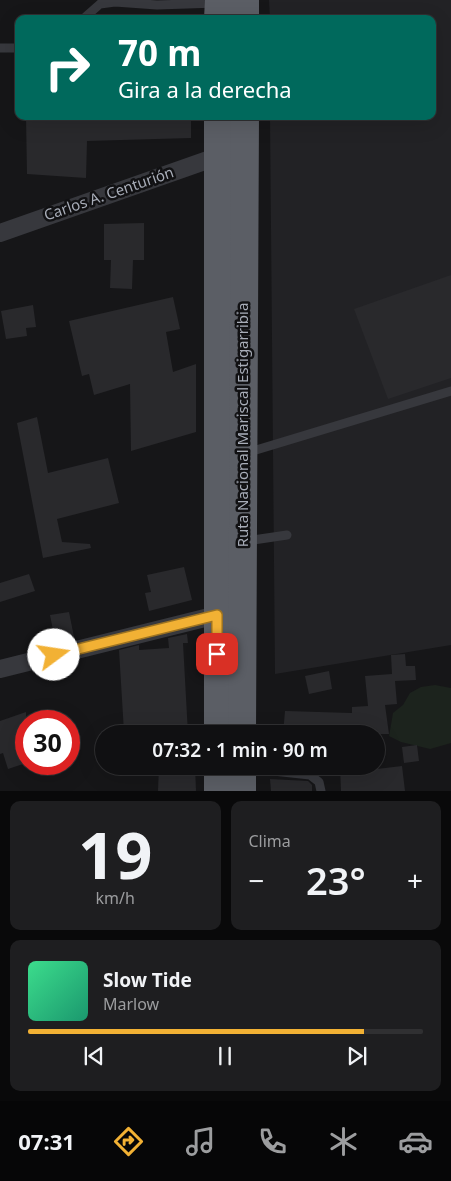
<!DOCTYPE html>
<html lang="es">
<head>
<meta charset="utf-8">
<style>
  :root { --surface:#101012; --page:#1e1e20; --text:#f1f3f6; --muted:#9c9d9f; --line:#303032; --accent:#f2b134 }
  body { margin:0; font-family:"Noto Sans",sans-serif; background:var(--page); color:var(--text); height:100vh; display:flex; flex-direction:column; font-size:19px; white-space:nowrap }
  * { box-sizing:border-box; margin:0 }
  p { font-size:16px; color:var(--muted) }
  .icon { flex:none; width:28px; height:28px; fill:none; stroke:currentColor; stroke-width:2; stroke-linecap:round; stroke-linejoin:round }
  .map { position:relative; height:791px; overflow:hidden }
  .details { display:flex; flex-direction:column; gap:10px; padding:10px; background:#09090a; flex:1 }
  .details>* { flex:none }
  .top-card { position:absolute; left:15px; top:15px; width:421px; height:105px; border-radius:10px; box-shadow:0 5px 20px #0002,0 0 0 1px var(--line); background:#00695c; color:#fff; overflow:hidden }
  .speed { position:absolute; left:15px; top:710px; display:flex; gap:10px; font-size:25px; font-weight:700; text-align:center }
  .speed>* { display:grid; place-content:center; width:65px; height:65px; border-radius:50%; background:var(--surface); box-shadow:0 5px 20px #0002,0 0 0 1px var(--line); line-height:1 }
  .speed .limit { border:8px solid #d22; background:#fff; color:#111 }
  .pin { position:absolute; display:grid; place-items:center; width:42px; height:42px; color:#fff; margin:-21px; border-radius:10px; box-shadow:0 2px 8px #0006 }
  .me { position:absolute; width:55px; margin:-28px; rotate:76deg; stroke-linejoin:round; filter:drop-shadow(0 0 4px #0008) }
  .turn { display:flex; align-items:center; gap:18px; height:105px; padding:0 20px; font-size:22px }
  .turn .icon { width:65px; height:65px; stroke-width:2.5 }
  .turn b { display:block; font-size:35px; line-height:42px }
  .big { font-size:38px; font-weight:600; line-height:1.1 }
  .details .tile { flex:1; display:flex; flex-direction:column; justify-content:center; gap:8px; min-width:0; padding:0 18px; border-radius:10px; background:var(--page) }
  .details .dial { align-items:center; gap:0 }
  .dial b { font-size:65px; line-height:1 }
  .song { display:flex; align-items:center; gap:15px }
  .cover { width:60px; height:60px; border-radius:8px; background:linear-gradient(135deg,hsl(150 70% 55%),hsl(160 70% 35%)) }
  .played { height:5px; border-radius:2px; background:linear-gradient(90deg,var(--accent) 85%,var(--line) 85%) }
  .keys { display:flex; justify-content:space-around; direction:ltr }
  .heat { display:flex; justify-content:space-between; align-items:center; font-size:28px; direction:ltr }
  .details .tiles { flex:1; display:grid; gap:10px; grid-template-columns:1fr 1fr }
  .tile:last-child { grid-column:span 2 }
  .trip { position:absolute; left:95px; top:725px; width:290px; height:50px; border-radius:25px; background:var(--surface); box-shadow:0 5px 20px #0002,0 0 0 1px var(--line); font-weight:600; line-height:50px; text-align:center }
  .menu { display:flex; height:80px; justify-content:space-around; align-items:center; background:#060607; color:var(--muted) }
  .menu .icon { width:35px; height:35px }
  .menu .on { color:var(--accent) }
  .menu b { font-size:22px; color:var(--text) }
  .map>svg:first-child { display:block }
  .built { fill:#222225 }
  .green { fill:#1c231d }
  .building { fill:#29292c }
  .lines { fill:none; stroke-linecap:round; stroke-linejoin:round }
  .service { stroke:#37383d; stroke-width:9 }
  .minor { stroke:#37383d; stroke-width:18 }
  .trunk { stroke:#5b5e65; stroke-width:28 }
  .route-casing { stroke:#9d7322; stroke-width:12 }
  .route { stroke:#f2b134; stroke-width:9 }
  .labels { text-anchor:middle; stroke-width:5; stroke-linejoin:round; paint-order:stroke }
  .street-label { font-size:15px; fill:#a8adb8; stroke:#111113 }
</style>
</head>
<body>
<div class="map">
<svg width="451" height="791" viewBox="0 0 451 791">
  <rect width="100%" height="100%" fill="#161618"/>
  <!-- built -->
  <polygon class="built" points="269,0 451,0 451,645 275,674 270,116 432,116 432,19 270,19"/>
  <!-- green -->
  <polygon class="green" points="435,685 451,688 451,743 430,749 401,742 389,736 393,713 403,705 410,693 421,687"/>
  <!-- building -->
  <g class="building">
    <polygon points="26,116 191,116 191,138 87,141 86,178 27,174"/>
    <polygon points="144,223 144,260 133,260 132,289 110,288 111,260 104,260 104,224"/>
    <polygon points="451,275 451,378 388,399 354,309"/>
    <polygon points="173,297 180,329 166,332 173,372 196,364 196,432 131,451 130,384 94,395 89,374 82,376 69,321"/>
    <polygon points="33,305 36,327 26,328 27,336 6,339 1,311"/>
    <polygon points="37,417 48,473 108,458 119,503 57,519 62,542 90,544 91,548 43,558 17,423"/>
    <polygon points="184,567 192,600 149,611 145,593 151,592 147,575"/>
    <polygon points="29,574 35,591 0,602 0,583"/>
    <polygon points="69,612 74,637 55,640 50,615"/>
    <polygon points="187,634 188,643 183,643 188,734 151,734 151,731 124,732 119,650 139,645 139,650 169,648 168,638"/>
    <polygon points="405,654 406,666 415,666 416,680 395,681 397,704 385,705 389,734 283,734 285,711 352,713 352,707 368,706 365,676 392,674 391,655"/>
    <polygon points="329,671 332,689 309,694 305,676"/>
    <polygon points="26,712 26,763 8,769 3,753 0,754 0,721"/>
    <polygon points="417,745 419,761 404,763 402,747"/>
    <polygon points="159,766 195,766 196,791 158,791"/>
    <polygon points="340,766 377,766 377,769 402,766 405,791 341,791"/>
    <polygon points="270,779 308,781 312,785 312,791 271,791"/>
  </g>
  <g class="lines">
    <!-- service -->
    <g class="service">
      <polyline points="83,19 100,4 115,2 157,5 217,3"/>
      <polyline points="0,48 19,48"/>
      <polyline points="246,453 451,391"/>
      <polyline points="246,541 287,535"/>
      <polyline points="244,768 310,775 319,782 321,791"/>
    </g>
    <!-- minor -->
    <g class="minor">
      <polyline points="0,233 219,156"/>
      <polyline points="0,669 217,615"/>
    </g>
    <!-- trunk -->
    <g class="trunk">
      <polyline points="218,19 219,0"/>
      <polyline points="245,19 245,0"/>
      <polyline points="218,734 218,116"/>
      <polyline points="242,734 245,116"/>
      <polyline points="218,766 218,791"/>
      <polyline points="242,766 242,791"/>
    </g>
  </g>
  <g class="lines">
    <!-- route casing -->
    <g class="route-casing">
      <polyline id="route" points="54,655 217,615 217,654"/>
    </g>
    <!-- route -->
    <use href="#route" class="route"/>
  </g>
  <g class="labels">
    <!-- street labels -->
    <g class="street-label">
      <text transform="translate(109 194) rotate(-19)" y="5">Carlos A. Centurión</text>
      <text transform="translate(243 425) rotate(-90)" y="5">Ruta Nacional Mariscal Estigarribia</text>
    </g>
  </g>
</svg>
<div class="speed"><div class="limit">30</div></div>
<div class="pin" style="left:217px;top:654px;background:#d93025"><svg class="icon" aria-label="arrive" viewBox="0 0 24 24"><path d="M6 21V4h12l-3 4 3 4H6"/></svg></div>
<svg class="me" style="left:54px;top:655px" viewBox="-20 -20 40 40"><circle r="19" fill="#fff"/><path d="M0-13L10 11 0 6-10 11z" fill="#f2b134"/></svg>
<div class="trip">07:32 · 1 min · 90 m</div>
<div class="top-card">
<div class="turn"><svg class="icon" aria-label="right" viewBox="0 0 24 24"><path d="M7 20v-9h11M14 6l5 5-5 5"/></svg><div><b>70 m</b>Gira a la derecha</div></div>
</div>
</div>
<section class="details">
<div class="tiles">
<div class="tile dial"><b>19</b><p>km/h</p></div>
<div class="tile"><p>Clima</p>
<div class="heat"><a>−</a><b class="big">23°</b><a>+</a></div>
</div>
<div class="tile">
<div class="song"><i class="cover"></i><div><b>Slow Tide</b><p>Marlow</p></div></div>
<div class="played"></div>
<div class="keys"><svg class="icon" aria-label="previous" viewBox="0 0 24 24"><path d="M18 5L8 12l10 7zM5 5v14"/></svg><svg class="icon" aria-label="pause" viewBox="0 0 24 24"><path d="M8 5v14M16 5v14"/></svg><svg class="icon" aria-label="next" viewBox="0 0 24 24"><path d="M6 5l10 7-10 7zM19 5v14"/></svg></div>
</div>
</div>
</section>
<nav class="menu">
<b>07:31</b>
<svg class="icon on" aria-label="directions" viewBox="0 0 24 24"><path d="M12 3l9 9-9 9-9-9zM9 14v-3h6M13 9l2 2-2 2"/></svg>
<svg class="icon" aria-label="music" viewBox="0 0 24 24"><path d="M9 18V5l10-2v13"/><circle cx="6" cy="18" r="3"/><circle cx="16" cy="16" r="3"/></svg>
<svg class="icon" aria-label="phone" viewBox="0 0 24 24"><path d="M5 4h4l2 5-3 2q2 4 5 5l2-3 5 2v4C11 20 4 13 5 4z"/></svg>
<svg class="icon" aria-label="climate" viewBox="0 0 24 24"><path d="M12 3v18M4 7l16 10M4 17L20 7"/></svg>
<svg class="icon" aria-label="car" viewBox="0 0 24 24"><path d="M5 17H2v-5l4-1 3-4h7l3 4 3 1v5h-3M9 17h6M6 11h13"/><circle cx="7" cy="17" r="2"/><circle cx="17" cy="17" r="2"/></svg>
</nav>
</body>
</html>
